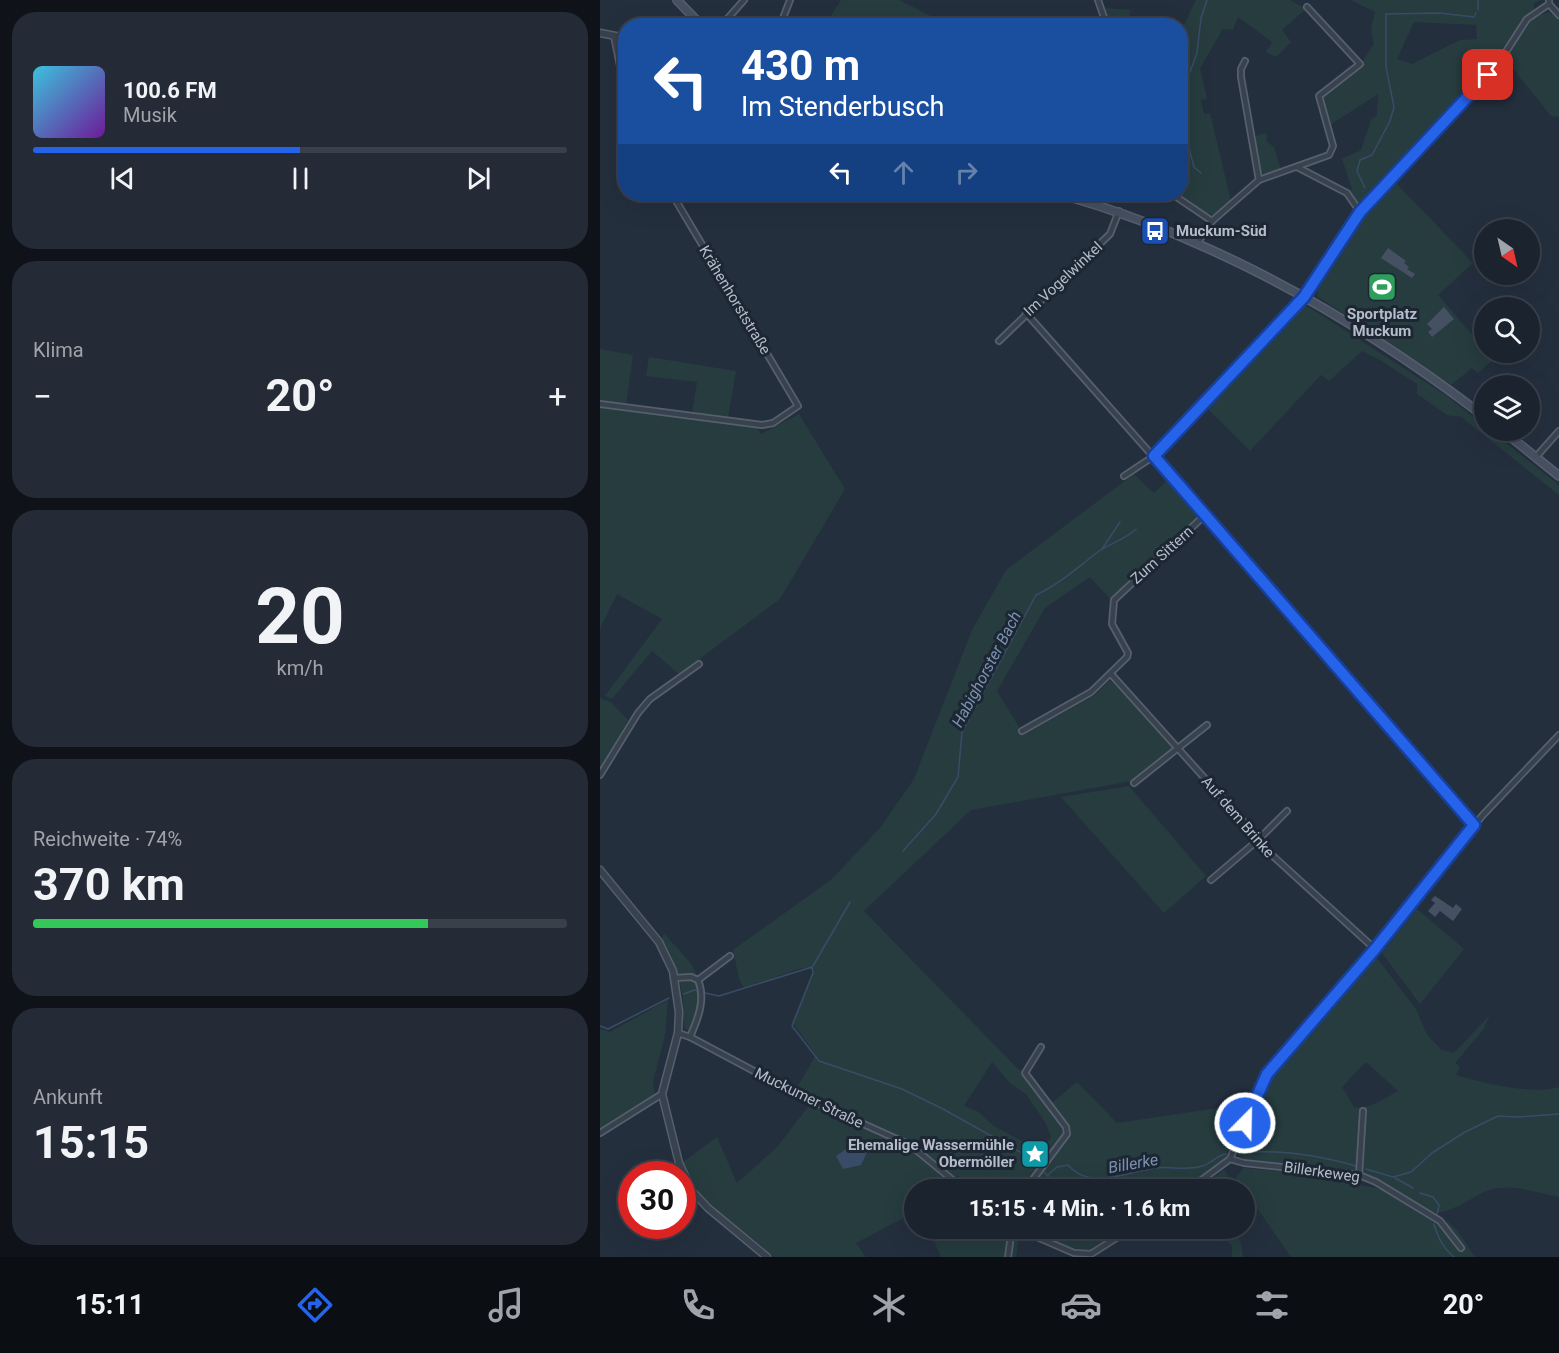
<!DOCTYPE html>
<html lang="de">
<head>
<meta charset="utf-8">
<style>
  :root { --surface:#1b232e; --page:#242b36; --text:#f1f3f6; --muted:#a0a4aa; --line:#39404a; --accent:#2563eb }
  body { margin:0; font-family:Roboto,sans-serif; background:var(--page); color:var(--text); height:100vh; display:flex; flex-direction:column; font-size:22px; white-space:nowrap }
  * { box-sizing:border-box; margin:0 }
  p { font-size:20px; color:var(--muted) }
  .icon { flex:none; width:33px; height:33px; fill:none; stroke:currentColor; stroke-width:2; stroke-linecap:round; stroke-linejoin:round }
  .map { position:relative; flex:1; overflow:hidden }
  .side { display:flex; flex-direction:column; gap:12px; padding:12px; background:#0f1319; width:600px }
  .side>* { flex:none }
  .banner { position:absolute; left:18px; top:18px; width:570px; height:183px; border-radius:24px; box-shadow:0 6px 24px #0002,0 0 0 2px var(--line); background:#1a4fa0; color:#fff; overflow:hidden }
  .needle { width:39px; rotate:146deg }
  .tools { position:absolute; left:874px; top:219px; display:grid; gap:12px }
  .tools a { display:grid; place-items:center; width:66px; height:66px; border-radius:50%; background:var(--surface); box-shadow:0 6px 24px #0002,0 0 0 2px var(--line); font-size:30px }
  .speed { position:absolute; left:18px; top:1161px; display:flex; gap:12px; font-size:30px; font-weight:700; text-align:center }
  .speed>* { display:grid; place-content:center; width:78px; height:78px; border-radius:50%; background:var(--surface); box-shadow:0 6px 24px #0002,0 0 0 2px var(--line); line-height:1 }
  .speed .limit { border:9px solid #d22; background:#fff; color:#111 }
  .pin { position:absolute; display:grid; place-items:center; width:51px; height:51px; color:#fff; margin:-26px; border-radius:12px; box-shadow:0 3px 9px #0006 }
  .me { position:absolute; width:66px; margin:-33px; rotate:23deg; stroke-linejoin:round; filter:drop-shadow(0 0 4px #0008) }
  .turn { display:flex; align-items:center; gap:21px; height:126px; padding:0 24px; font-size:27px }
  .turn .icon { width:78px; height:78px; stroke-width:2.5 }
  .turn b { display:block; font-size:42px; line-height:51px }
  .lanes { display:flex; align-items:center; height:57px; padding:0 24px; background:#0003; justify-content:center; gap:30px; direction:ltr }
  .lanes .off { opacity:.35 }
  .big { font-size:45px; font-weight:700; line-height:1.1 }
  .side .widget { flex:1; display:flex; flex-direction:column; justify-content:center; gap:9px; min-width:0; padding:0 21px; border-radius:24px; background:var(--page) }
  .side .dial { align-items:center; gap:0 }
  .dial b { font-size:78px; line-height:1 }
  .song { display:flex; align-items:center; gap:18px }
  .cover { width:72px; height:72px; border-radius:9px; background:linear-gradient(135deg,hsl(190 70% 55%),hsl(280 70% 35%)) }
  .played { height:6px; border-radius:3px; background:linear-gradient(90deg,var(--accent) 50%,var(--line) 50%) }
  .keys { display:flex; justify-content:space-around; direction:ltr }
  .heat { display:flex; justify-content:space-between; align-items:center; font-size:33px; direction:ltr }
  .charge { height:9px; border-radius:4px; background:linear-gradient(90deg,#34c759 74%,var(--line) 0) }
  .trip { position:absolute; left:304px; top:1179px; width:351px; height:60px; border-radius:30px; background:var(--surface); box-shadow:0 6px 24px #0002,0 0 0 2px var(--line); font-weight:700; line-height:60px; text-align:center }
  .tab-bar { display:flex; height:96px; justify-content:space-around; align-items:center; background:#0b0e12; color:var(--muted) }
  .tab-bar .icon { width:42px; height:42px }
  .tab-bar .current { color:var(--accent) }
  .tab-bar b { font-size:27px; color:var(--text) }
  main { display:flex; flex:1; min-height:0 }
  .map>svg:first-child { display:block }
  .green { fill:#263c3f; fill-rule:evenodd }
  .water { fill:#394c67 }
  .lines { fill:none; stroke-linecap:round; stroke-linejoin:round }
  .stream { stroke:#394c67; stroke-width:1.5 }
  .building { fill:#455162 }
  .minor-casing { stroke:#565f6c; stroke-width:8 }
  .tertiary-casing { stroke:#565f6c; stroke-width:9 }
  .secondary-casing { stroke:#565f6c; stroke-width:10 }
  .minor { stroke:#38414e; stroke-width:4.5 }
  .tertiary { stroke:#38414e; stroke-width:6 }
  .secondary { stroke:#465061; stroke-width:7 }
  .route-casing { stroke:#184099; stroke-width:15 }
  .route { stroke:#2563eb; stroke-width:10 }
  .labels { text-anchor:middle; stroke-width:6; stroke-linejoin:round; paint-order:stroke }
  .poi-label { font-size:15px; font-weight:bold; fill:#b4bcc9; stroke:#1d2633; text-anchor:start }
  .street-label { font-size:15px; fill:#b4bcc9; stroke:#1d2633 }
  .water-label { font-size:16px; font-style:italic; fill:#7c92b1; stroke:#1d2633 }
</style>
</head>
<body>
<main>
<section class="side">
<div class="widget">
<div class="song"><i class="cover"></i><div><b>100.6 FM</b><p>Musik</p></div></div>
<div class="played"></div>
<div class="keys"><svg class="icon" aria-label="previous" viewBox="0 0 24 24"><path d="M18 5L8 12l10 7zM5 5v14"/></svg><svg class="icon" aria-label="pause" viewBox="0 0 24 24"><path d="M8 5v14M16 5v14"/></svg><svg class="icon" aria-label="next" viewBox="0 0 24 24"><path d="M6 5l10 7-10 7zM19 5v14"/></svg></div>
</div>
<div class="widget"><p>Klima</p>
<div class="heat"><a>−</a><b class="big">20°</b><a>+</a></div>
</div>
<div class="widget dial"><b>20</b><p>km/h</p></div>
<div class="widget"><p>Reichweite · 74%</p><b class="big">370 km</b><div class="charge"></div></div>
<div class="widget"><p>Ankunft</p><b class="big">15:15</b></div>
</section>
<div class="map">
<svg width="959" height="1257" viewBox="0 0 959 1257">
  <rect width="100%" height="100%" fill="#242f3e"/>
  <!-- green -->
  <g class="green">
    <polygon points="241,0 299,0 349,25 225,25"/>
    <polygon points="596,0 690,0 706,9 682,30 691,42 676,57 666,52 672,42 638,17 633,30 623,29 600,68 607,99 601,100 604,114 610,113 631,201 615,215 606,213 576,194 580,194 581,31"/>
    <path d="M751 0H942L934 3 933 17 949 12 959 19V117L951 116 902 55 762 206 759 205 748 192 752 189 742 159 761 150 771 120 777 115 778 94 730 125 722 105 724 95 764 66 762 62 774 44 771 29 775 12ZM814 22 876 25 877 39 860 40 812 64 797 59Z"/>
    <polygon points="504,8 531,10 526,25 511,25"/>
    <polygon points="666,133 667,142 674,147 681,170 666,175 661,172 654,136"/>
    <path d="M796 183 873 263 838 295 876 339 885 344V352L901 353 878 373 872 368 851 385 717 296C724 255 769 212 796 183Z"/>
    <polygon points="707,306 847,396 885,426 885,430 891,431 959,485 959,495 861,417 847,415 817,394 817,384 780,360 762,351 729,381 721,375 650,451 606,407 702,307"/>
    <polygon points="0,349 33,355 26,405 0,402"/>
    <polygon points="49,357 136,371 128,418 92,413 97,382 46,376"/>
    <polygon points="0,407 157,427 161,434 199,414 245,489 180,599 79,674 52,651 12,699 5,696 62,619 17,594 1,626 0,638"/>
    <path d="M534 474 554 493 570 478 601 513 595 522 510 599 490 577 445 608 397 691 424 735 495 695 509 681 513 683 575 748 532 781 371 810 264 911 417 1068 425 1073 430 1072 452 1103 477 1082 517 1123 645 1104 627 1156 619 1164 581 1189H374L357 1175 353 1182 361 1189 315 1190V1212L256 1243 266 1257H174L101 1196 83 1162 117 1137 137 1183 177 1147 215 1098 196 1089 216 1055 192 1022 213 970 202 968 144 988 139 979 133 950 232 879 280 828 314 779 372 630 406 570ZM392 1062 411 1084 426 1094 445 1122 451 1137 442 1152 394 1126 377 1111 364 1106Z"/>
    <polygon points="0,698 11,702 28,720 0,769"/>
    <polygon points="529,786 606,876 564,913 461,797"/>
    <polygon points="817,909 864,949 820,1004 782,953"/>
    <path d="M64 933C73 945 89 958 95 971 102 988 100 1015 90 1031L85 1029C82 1020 84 1011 83 1001 80 978 74 958 62 938Z"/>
    <path d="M776 957 816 1009 827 1035 842 1050 854 1053 890 1015 883 1030 855 1063 860 1067 856 1075C883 1083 932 1095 959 1087V1197C937 1193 910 1183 889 1190 869 1198 854 1213 832 1213L777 1179 763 1174 645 1159 637 1154 661 1094 672 1075ZM766 1062 798 1091C785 1098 769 1110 754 1107L742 1087Z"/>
    <polygon points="68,1000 65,1035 53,1082 55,1096 0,1131 0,1029 10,1032"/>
    <polygon points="643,1168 691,1172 781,1189 839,1226 848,1222 857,1230 875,1257 691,1257 636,1178"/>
    <polygon points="624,1170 630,1178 626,1189 596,1189"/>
    <polygon points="329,1229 411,1229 420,1233 416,1257 341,1257"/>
    <polygon points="423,1229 522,1229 488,1251 473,1250"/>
    <polygon points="616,1229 632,1229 641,1243 643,1257 632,1257 632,1246"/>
  </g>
  <!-- water -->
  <polygon class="water" points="270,1146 261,1165 243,1169 236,1156 249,1147"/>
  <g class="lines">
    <!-- stream -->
    <g class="stream">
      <polyline points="878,10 878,0"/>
      <polyline points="580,99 597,53 601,18 607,0"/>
      <polyline points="580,113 594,167 601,173"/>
      <polyline points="765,188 757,171 760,160 772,155 790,121 794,107 786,67 786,14 839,13 874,17 876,13"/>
      <polyline points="502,549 520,522"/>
      <path d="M303 851 336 814 358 777 362 732 436 595C460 584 478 567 499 551 511 543 526 539 536 529"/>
      <polyline points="213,966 250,902"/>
      <polyline points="105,993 119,996 212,967 213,973 192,1026 219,1061 302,1089 343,1109 429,1157 448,1176 445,1190"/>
      <polyline points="84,994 94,990 99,991"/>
      <polyline points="0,1026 8,1029 69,998"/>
      <path d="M639 1153C676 1149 720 1156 756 1166"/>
      <polyline points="766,1169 793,1177 811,1172 832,1153 865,1132 898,1116 918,1117 959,1114"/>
      <path d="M448 1175 457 1167 468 1165C491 1191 526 1172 555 1168 570 1166 588 1171 602 1166 611 1164 617 1155 626 1154"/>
      <polyline points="795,1178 813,1188"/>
      <polyline points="820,1193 833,1197 839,1205 837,1215"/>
      <path d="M834 1224C838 1238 843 1248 854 1257"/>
      <polyline points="411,1257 415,1233"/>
    </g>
  </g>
  <!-- building -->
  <g class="building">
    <polygon points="788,248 806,261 804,263 809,267 807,269 815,274 812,278 781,258"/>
    <polygon points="844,307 854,319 832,337 828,332 832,329 827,324"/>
    <polygon points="835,896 853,908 856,904 862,909 853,921 840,911 835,917 828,911 835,903 831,900"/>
  </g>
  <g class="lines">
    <!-- minor casing -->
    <g class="minor-casing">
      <g id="minor">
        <polyline points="498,0 507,26"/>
        <polyline points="949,0 949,4 959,15"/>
        <polyline points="121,26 144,0"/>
        <polyline points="180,26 190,0"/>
        <polyline points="14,36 26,96"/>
        <polyline points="645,61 641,69 641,77 659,180"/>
        <polyline points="697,167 747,193 760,212"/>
        <polyline points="572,194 612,221"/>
        <polyline points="598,242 612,221 659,180 729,155 733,146 719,96 760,64 707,7"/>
        <polyline points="399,341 510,234 519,211"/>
        <polyline points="0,404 162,425 173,423 198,406 72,194"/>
        <polyline points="936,457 959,431"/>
        <polyline points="524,476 554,456 681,322 704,296 760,212 888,75 900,61 927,19 949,4"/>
        <polyline points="605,515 874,825"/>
        <polyline points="511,674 653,832 662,846 775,949"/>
        <polyline points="422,731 491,692 527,657 528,653 512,624 514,600 605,515 426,313"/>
        <polyline points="0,775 38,713 50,699 99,664"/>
        <polyline points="534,783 607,725"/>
        <polyline points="611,880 658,840 687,811"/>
        <polyline points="74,978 91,977 98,980"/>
        <polyline points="78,1033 90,1037 199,1095 310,1145 365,1190"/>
        <path d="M90 1037C98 1019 106 999 98 980L130 956"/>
        <polyline points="0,1133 62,1094"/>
        <polyline points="630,1159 644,1163 759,1175 776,1182 840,1221 861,1248"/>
        <polyline points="759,1175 763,1111"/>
        <polyline points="425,1190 467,1134 466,1127 425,1073 441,1047"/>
        <polyline points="588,1190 630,1159 667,1074 775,949 882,816 959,735"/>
        <polyline points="416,1228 474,1253 491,1254 532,1228"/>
        <polyline points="408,1257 412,1228"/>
      </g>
    </g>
    <!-- tertiary casing -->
    <g class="tertiary-casing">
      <g id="tertiary">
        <polyline points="0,33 26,38"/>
        <polyline points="0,870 59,942 73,971 79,1012 78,1033 62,1094 79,1163 92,1191 108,1208 167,1257"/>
      </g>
    </g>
    <!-- secondary casing -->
    <g class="secondary-casing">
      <g id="secondary">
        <polyline points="77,0 102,26"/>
        <path d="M460 194C615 238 757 319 885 417"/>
        <polyline points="902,430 959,476"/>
      </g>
    </g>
    <!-- minor -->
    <use href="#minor" class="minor"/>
    <!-- tertiary -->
    <use href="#tertiary" class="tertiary"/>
    <!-- secondary -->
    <use href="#secondary" class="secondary"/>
  </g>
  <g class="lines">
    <!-- route casing -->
    <g class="route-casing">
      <polyline id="route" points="645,1123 667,1074 775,949 874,825 554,456 704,297 760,212 888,75"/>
    </g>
    <!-- route -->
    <use href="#route" class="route"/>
  </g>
  <!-- icons -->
  <defs>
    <g id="bus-square" transform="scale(1.5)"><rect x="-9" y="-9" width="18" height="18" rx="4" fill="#1a4fb4" stroke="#1d2633"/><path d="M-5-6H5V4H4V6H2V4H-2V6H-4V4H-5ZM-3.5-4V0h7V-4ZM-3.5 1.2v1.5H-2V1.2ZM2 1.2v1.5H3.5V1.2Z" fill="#fff"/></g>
    <g id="stadium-square" transform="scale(1.5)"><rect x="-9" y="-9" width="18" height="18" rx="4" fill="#2e9e5b" stroke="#1d2633"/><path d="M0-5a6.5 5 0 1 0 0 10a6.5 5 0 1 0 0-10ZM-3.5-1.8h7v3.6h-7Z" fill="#fff"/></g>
    <g id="sight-square" transform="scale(1.5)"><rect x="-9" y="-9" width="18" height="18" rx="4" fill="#0f9aa8" stroke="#1d2633"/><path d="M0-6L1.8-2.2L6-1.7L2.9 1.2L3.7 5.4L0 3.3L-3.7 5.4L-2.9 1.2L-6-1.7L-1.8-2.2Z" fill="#fff"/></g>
  </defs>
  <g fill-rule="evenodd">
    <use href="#bus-square" x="555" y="231"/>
    <use href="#stadium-square" x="782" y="287"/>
    <use href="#sight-square" x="435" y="1154"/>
  </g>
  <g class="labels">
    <!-- poi labels -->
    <g class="poi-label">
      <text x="576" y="236">Muckum-Süd</text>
      <text x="782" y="319" text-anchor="middle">Sportplatz<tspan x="782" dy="17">Muckum</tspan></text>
      <text x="414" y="1150" text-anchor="end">Ehemalige Wassermühle<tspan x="414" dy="17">Obermöller</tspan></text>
    </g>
    <!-- street labels -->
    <g class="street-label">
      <text transform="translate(463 279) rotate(-43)" y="5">Im Vogelwinkel</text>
      <text transform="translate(135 300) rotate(59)" y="5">Krähenhorststraße</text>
      <text transform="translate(562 555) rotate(-42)" y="5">Zum Sittern</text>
      <text transform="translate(638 817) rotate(49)" y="5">Auf dem Brinke</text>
      <text transform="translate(209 1098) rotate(26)" y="5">Muckumer Straße</text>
      <text transform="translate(722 1172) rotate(8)" y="5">Billerkeweg</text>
    </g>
    <!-- water labels -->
    <g class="water-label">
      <text transform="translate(386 669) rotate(-62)" y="6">Habighorster Bach</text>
      <text transform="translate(533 1163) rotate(-10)" y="6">Billerke</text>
    </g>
  </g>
</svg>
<div class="tools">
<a><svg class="needle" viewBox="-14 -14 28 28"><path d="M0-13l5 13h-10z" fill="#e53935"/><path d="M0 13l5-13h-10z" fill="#a0a4aa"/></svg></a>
<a><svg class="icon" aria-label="search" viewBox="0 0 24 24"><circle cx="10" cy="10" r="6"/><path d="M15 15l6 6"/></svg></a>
<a><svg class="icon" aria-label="layers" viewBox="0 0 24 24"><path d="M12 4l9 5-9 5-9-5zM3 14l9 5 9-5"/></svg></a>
</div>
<div class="speed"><div class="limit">30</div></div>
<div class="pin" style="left:888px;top:75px;background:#d93025"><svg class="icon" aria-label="arrive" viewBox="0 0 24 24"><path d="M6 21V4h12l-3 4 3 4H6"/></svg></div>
<svg class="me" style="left:645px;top:1123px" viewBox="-20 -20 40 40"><circle r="17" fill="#2563eb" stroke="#fff" stroke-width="3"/><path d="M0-11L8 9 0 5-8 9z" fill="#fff"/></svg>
<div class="trip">15:15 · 4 Min. · 1.6 km</div>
<div class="banner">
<div class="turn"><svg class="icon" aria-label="left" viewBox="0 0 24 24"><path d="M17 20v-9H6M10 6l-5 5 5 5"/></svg><div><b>430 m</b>Im Stenderbusch</div></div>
<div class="lanes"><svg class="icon" aria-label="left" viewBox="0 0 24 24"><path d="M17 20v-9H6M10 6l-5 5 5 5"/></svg><svg class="icon off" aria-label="ahead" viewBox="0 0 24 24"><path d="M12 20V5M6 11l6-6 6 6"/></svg><svg class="icon off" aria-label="right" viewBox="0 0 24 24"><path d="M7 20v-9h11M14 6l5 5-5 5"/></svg></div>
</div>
</div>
</main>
<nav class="tab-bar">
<b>15:11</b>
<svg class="icon current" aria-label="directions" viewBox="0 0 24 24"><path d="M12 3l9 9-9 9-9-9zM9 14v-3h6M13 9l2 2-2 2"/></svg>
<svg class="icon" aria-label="music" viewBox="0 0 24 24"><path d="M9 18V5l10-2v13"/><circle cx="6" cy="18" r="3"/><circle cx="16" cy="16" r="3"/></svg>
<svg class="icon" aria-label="phone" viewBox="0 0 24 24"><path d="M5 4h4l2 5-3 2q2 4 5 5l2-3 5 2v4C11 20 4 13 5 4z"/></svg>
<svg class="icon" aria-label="climate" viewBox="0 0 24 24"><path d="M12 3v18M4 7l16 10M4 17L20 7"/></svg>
<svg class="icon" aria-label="car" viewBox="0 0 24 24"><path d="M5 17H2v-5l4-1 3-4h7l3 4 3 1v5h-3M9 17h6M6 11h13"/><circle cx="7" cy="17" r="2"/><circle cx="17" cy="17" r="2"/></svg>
<svg class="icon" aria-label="filters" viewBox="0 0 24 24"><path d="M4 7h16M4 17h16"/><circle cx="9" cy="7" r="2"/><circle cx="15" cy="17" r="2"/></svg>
<b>20°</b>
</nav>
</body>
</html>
